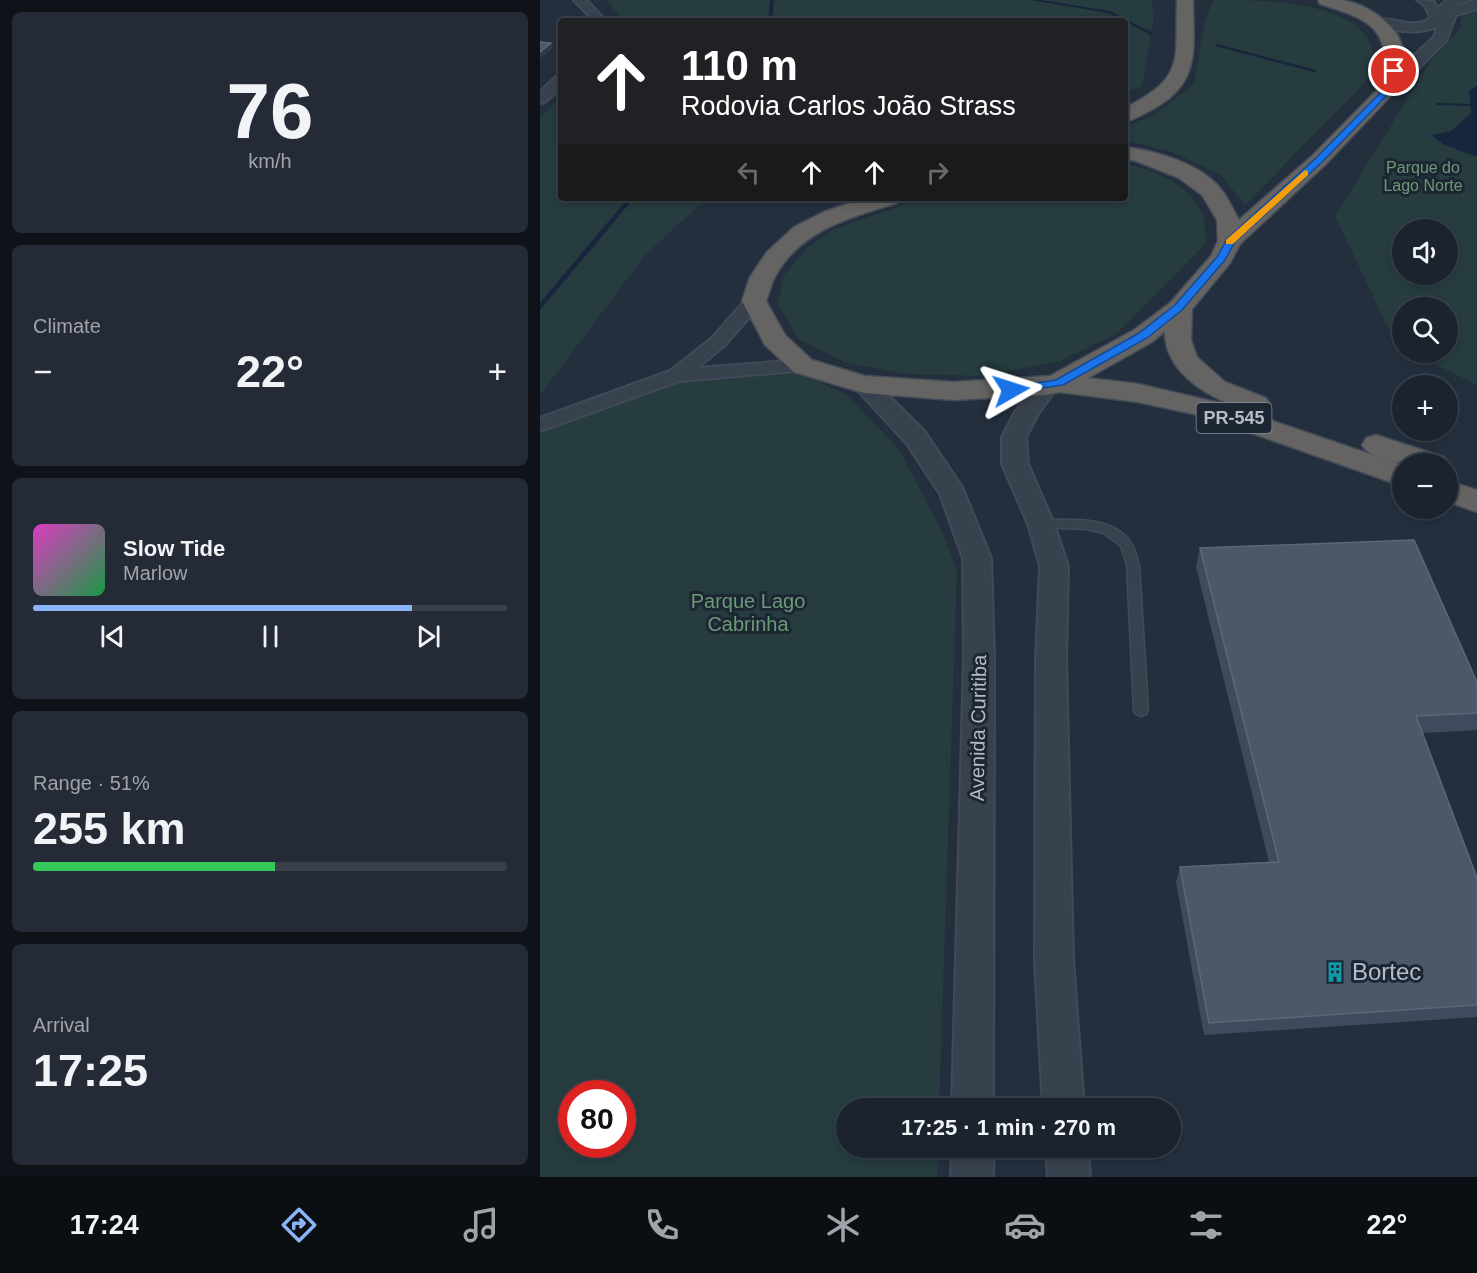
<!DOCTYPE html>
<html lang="en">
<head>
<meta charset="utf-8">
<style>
  :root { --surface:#1b232e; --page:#242b36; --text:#f1f3f6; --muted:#a0a4aa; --line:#39404a; --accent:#8ab4f8 }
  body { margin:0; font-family:Arial,sans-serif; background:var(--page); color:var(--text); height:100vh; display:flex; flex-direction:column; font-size:22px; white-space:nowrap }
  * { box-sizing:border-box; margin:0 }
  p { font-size:20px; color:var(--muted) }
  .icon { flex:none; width:33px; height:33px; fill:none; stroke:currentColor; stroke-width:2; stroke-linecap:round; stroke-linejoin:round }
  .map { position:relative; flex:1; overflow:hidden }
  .side { display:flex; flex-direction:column; gap:12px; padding:12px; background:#0f1319; width:540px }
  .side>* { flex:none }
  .hud { position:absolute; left:18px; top:18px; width:570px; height:183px; border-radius:6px; box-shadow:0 3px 9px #0003,0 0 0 2px var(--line); background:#202124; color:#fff; overflow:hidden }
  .fabs { position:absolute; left:852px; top:219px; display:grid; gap:12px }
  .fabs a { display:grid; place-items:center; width:66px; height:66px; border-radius:50%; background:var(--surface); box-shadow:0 3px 9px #0003,0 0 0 2px var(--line); font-size:30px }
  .speed { position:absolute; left:18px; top:1080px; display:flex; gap:12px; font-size:30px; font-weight:700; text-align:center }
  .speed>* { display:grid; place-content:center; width:78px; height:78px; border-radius:50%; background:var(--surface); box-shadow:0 3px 9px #0003,0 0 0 2px var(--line); line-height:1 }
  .speed .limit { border:9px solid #d22; background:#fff; color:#111 }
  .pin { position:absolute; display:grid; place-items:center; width:51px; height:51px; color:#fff; margin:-26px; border:3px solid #fff; border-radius:50%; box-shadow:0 2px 6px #0007 }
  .me { position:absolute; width:66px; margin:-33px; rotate:84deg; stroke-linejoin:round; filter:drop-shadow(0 0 4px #0008) }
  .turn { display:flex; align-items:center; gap:21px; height:126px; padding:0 24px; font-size:27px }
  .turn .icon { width:78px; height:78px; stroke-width:2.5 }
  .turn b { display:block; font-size:42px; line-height:51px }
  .lanes { display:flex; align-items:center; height:57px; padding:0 24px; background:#0003; justify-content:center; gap:30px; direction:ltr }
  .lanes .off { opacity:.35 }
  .big { font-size:45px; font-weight:700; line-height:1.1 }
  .side .widget { flex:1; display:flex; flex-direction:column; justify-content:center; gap:9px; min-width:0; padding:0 21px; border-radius:9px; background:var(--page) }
  .side .dial { align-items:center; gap:0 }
  .dial b { font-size:78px; line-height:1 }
  .song { display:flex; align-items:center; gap:18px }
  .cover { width:72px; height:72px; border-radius:9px; background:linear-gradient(135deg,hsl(310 70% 55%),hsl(140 70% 35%)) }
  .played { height:6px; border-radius:3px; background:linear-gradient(90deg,var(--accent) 80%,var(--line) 80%) }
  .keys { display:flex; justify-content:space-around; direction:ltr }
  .heat { display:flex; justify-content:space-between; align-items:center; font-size:33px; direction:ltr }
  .charge { height:9px; border-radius:4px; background:linear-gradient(90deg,#34c759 51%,var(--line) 0) }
  .trip { position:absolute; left:296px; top:1098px; width:345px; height:60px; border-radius:30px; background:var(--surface); box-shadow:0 3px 9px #0003,0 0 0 2px var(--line); font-weight:700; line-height:60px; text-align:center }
  .dock { display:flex; height:96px; justify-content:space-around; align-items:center; background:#0b0e12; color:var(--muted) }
  .dock .icon { width:42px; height:42px }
  .dock .current { color:var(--accent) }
  .dock b { font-size:27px; color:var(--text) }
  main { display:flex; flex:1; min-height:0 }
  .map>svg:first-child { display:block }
  .green { fill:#263c3f; fill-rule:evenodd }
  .water { fill:#17263c }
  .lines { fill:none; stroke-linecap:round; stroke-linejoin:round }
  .stream { fill:#17263c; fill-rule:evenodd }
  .service-casing { stroke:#414a57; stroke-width:3 }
  .minor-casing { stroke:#414a57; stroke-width:4 }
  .tertiary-casing { stroke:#414a57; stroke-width:4 }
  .trunk-casing { stroke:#434c59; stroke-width:3 }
  .service { fill:#38414e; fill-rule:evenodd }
  .minor { fill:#38414e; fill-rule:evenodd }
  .tertiary { fill:#38414e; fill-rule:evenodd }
  .trunk { fill:#656462; fill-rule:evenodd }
  .wall { fill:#3f4b5c }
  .shaded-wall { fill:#2f3b4b }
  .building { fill:#4b5868; stroke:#5c6777; stroke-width:1.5 }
  .route { fill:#1a73e8; stroke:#114b97; stroke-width:1.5 }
  .slow { fill:#f59e0b }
  .labels { text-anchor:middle; stroke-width:6; stroke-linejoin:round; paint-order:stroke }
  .far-park-label { font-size:16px; fill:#6b9a76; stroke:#1d2633 }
  .shield { fill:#1d2633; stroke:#878f9c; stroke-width:1.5 }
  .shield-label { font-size:18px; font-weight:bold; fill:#b4bcc9 }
  .park-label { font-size:20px; fill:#6b9a76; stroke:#1d2633 }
  .street-label { font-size:20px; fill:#b4bcc9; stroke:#1d2633 }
  .near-poi-label { font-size:24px; fill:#b4bcc9; stroke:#1d2633; text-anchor:start }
</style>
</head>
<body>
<main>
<section class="side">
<div class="widget dial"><b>76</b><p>km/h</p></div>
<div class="widget"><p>Climate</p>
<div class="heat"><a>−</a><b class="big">22°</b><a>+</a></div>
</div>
<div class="widget">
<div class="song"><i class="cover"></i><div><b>Slow Tide</b><p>Marlow</p></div></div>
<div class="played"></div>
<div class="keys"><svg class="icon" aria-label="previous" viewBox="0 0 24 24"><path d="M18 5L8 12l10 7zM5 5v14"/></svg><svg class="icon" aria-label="pause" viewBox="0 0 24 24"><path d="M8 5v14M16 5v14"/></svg><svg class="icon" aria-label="next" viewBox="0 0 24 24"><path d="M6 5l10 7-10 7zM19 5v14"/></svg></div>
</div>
<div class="widget"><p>Range · 51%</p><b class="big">255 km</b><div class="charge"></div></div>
<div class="widget"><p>Arrival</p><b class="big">17:25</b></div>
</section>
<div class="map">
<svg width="937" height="1177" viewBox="0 0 937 1177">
  <rect width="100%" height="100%" fill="#242f3e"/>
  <!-- green -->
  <g class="green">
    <polygon points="68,0 611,0 614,16 602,86 585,93 585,21 82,21"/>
    <path d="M673 0C721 0 772 0 813 23 822 31 832 41 833 53 834 60 831 70 830 77L705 205 681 175 632 152 585 140V126L613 116 654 84 664 25Z"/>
    <path d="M937 9V385L871 353 908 352V308H862V349L857 346 795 216 891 61 921 27V17L927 11ZM862 230H908V274H862Z"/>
    <polygon points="21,98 21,198 167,198 105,255 0,395 0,117"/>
    <path d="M585 164C613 168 646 184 660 209 665 218 665 232 667 242L576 334 520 361 444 376 366 374 304 362 259 339 238 305 244 275 268 247 295 229 383 198H585Z"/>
    <path d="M260 373 307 395 360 451 403 534 417 570 399 1108H306V1148H398L397 1177H0V433L134 383ZM32 1094H82V1144H32Z"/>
  </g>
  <!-- water -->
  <polygon class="water" points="937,86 937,157 903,144 891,135 911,131 931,113 929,90"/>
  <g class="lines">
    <!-- stream -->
    <g class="stream">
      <polygon points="230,0 234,0 232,21 228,21"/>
      <polygon points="491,0 501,0 570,11 615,34 611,35 568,13"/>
      <polygon points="677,44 776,70 776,71 774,72 675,46 675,45"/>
      <polygon points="896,103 937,104 937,106 898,105 896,105"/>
      <polygon points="88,198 94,198 2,308 0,309 0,303"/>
    </g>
    <!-- service casing -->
    <g class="service-casing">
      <path id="service" d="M501 520C529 520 573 515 591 543 595 549 597 557 599 565L608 710 606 714 601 716 596 714 594 710 587 565 581 546 564 533 546 529 497 527 495 524Z"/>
    </g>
    <!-- minor casing -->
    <g class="minor-casing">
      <g id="minor">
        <polygon points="34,0 46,0 66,21 54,21"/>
        <polygon points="877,0 894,2 903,20 901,22 893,22 885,6"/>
        <polygon points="912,0 928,0 922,3"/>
        <polygon points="21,76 21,87 5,102 0,103 0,92 16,77"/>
        <polygon points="214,296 220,297 223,301 220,305 184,346 157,368 263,360 269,362 272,366 269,370 139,381 0,431 0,418 130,371 172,338 208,297"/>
      </g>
    </g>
    <!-- tertiary casing -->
    <g class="tertiary-casing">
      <g id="tertiary">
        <path d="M908 0H918L919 5 937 0V9L916 15 906 41 859 87H847L845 84 847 81 894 37 897 27C877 35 855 31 834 26L832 23 834 20C850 16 867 27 883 22 895 19 896 5 908 0Z"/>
        <polygon points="324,377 332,379 385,432 422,487 451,558 454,658 453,1108 412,1108 424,658 423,558 400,494 367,444 312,384 316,379"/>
        <polygon points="506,379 514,381 518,386 498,414 486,437 488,464 514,524 528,566 526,658 533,960 544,1108 503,1108 495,960 496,658 500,566 488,524 462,464 462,437 475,412 498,381"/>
        <polygon points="412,1148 454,1148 453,1177 411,1177"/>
        <polygon points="506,1148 548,1148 550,1177 508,1177"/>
      </g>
    </g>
    <!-- trunk casing -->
    <g class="trunk-casing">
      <g id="trunk">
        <path d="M637 0H653C653 47 662 81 615 108 605 113 596 119 585 122V108C646 77 635 61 637 0Z"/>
        <path d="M778 0C785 0 794 0 801 0 825 3 856 23 862 46 866 59 863 72 862 84L786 164 700 244 690 263 652 309 651 340 657 357 685 382 726 398 730 404 726 410C712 414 703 409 690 404 660 392 624 368 625 331L612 342 548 378 598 384 680 403 862 465V486L663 416 598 402 519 392 506 395 413 400 324 393 254 372 225 345 202 301 210 277 227 252 254 227 286 211 326 198H360L357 203C311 217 261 230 236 275 231 283 230 292 226 301L245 335 272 360 325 376 413 382 510 376 594 330 630 303 671 256 678 241 677 220 662 195 639 178 596 161 585 159V147C616 151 659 163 680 188 688 197 693 210 699 220L772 156 844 83C850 26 830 20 780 4Z"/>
        <path d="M836 435 904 457 909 464 908 466V464C884 464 835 467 822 445L826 438Z"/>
        <polygon points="908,481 937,490 937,512 908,502"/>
      </g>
    </g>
    <!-- service -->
    <use href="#service" class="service"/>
    <!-- minor -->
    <use href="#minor" class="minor"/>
    <!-- tertiary -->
    <use href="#tertiary" class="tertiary"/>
    <!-- trunk -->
    <use href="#trunk" class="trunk"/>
  </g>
  <!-- wall -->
  <polygon class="wall" points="660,548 937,682 937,730 882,733 937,878 937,1017 664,1035 636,882 640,867 729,862 656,567"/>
  <!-- shaded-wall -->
  <polygon class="shaded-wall" points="11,43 13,48 0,59 0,52"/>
  <!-- building -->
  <g class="building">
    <polygon points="0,42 11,43 0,52"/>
    <polygon points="874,540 937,682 937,713 876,716 937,878 937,1005 669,1023 640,867 739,862 660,548"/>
  </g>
  <!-- route -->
  <polygon class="route" points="854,68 858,71 856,86 782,162 695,242 685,260 642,310 607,338 523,385 467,393 467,387 516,380 599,333 635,305 677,257 687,239 776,158 850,83 850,71"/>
  <!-- slow -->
  <polygon class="slow" points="765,170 768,171 768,175 693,244 686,244 686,240"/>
  <!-- icons -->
  <defs>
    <g id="building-bare" transform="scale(1.62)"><path d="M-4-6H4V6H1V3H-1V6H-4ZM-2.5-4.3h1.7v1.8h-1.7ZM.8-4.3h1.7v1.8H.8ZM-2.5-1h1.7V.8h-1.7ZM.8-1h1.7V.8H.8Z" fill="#0f9aa8" stroke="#1d2633" stroke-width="2.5" paint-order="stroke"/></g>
  </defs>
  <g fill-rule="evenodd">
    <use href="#building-bare" x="795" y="972"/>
  </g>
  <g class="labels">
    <!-- far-park labels -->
    <g class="far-park-label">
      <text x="883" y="173">Parque do<tspan x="883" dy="18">Lago Norte</tspan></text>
    </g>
    <!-- shield labels -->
    <rect class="shield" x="656.5" y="403" width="75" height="30" rx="4.5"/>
    <g class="shield-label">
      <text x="694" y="424">PR-545</text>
    </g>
    <!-- park labels -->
    <g class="park-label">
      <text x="208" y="608">Parque Lago<tspan x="208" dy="23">Cabrinha</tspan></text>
    </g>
    <!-- street labels -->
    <g class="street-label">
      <text transform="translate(438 728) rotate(-89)" y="7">Avenida Curitiba</text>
    </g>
    <!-- near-poi labels -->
    <g class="near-poi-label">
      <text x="812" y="980">Bortec</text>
    </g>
  </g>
</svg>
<div class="fabs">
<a><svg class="icon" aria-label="sound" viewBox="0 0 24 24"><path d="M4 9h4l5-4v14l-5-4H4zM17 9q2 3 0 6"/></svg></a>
<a><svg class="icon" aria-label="search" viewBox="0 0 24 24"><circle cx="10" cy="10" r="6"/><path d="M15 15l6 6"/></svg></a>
<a>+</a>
<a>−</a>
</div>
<div class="speed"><div class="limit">80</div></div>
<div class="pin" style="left:854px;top:71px;background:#d93025"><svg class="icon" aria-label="arrive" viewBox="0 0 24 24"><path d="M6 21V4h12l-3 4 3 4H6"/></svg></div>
<svg class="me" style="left:471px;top:390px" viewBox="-20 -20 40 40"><path d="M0-17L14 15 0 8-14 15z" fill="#1a73e8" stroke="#fff" stroke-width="4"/></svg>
<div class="trip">17:25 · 1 min · 270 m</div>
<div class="hud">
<div class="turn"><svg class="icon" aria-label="ahead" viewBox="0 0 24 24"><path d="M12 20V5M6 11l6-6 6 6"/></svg><div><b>110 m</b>Rodovia Carlos João Strass</div></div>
<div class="lanes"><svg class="icon off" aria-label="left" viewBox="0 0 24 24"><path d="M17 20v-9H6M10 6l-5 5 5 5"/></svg><svg class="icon" aria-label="ahead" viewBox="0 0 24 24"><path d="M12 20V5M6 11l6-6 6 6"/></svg><svg class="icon" aria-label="ahead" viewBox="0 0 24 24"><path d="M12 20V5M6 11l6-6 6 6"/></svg><svg class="icon off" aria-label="right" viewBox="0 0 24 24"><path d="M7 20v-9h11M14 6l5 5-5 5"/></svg></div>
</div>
</div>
</main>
<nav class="dock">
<b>17:24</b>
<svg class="icon current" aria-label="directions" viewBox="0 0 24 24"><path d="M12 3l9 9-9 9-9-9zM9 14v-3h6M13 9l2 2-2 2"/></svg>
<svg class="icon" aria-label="music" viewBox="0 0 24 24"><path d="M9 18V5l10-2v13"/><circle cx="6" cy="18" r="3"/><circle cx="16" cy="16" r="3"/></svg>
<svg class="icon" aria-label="phone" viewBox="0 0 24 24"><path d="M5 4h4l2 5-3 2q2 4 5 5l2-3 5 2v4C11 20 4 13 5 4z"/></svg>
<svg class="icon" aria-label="climate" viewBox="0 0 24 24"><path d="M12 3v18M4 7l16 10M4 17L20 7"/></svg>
<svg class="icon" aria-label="car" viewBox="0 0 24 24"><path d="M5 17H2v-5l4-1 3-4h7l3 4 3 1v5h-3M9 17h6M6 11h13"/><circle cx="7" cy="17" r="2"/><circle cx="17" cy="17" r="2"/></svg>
<svg class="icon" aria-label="filters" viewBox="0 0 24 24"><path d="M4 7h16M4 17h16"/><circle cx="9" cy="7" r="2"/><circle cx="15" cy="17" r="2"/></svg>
<b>22°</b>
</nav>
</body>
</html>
